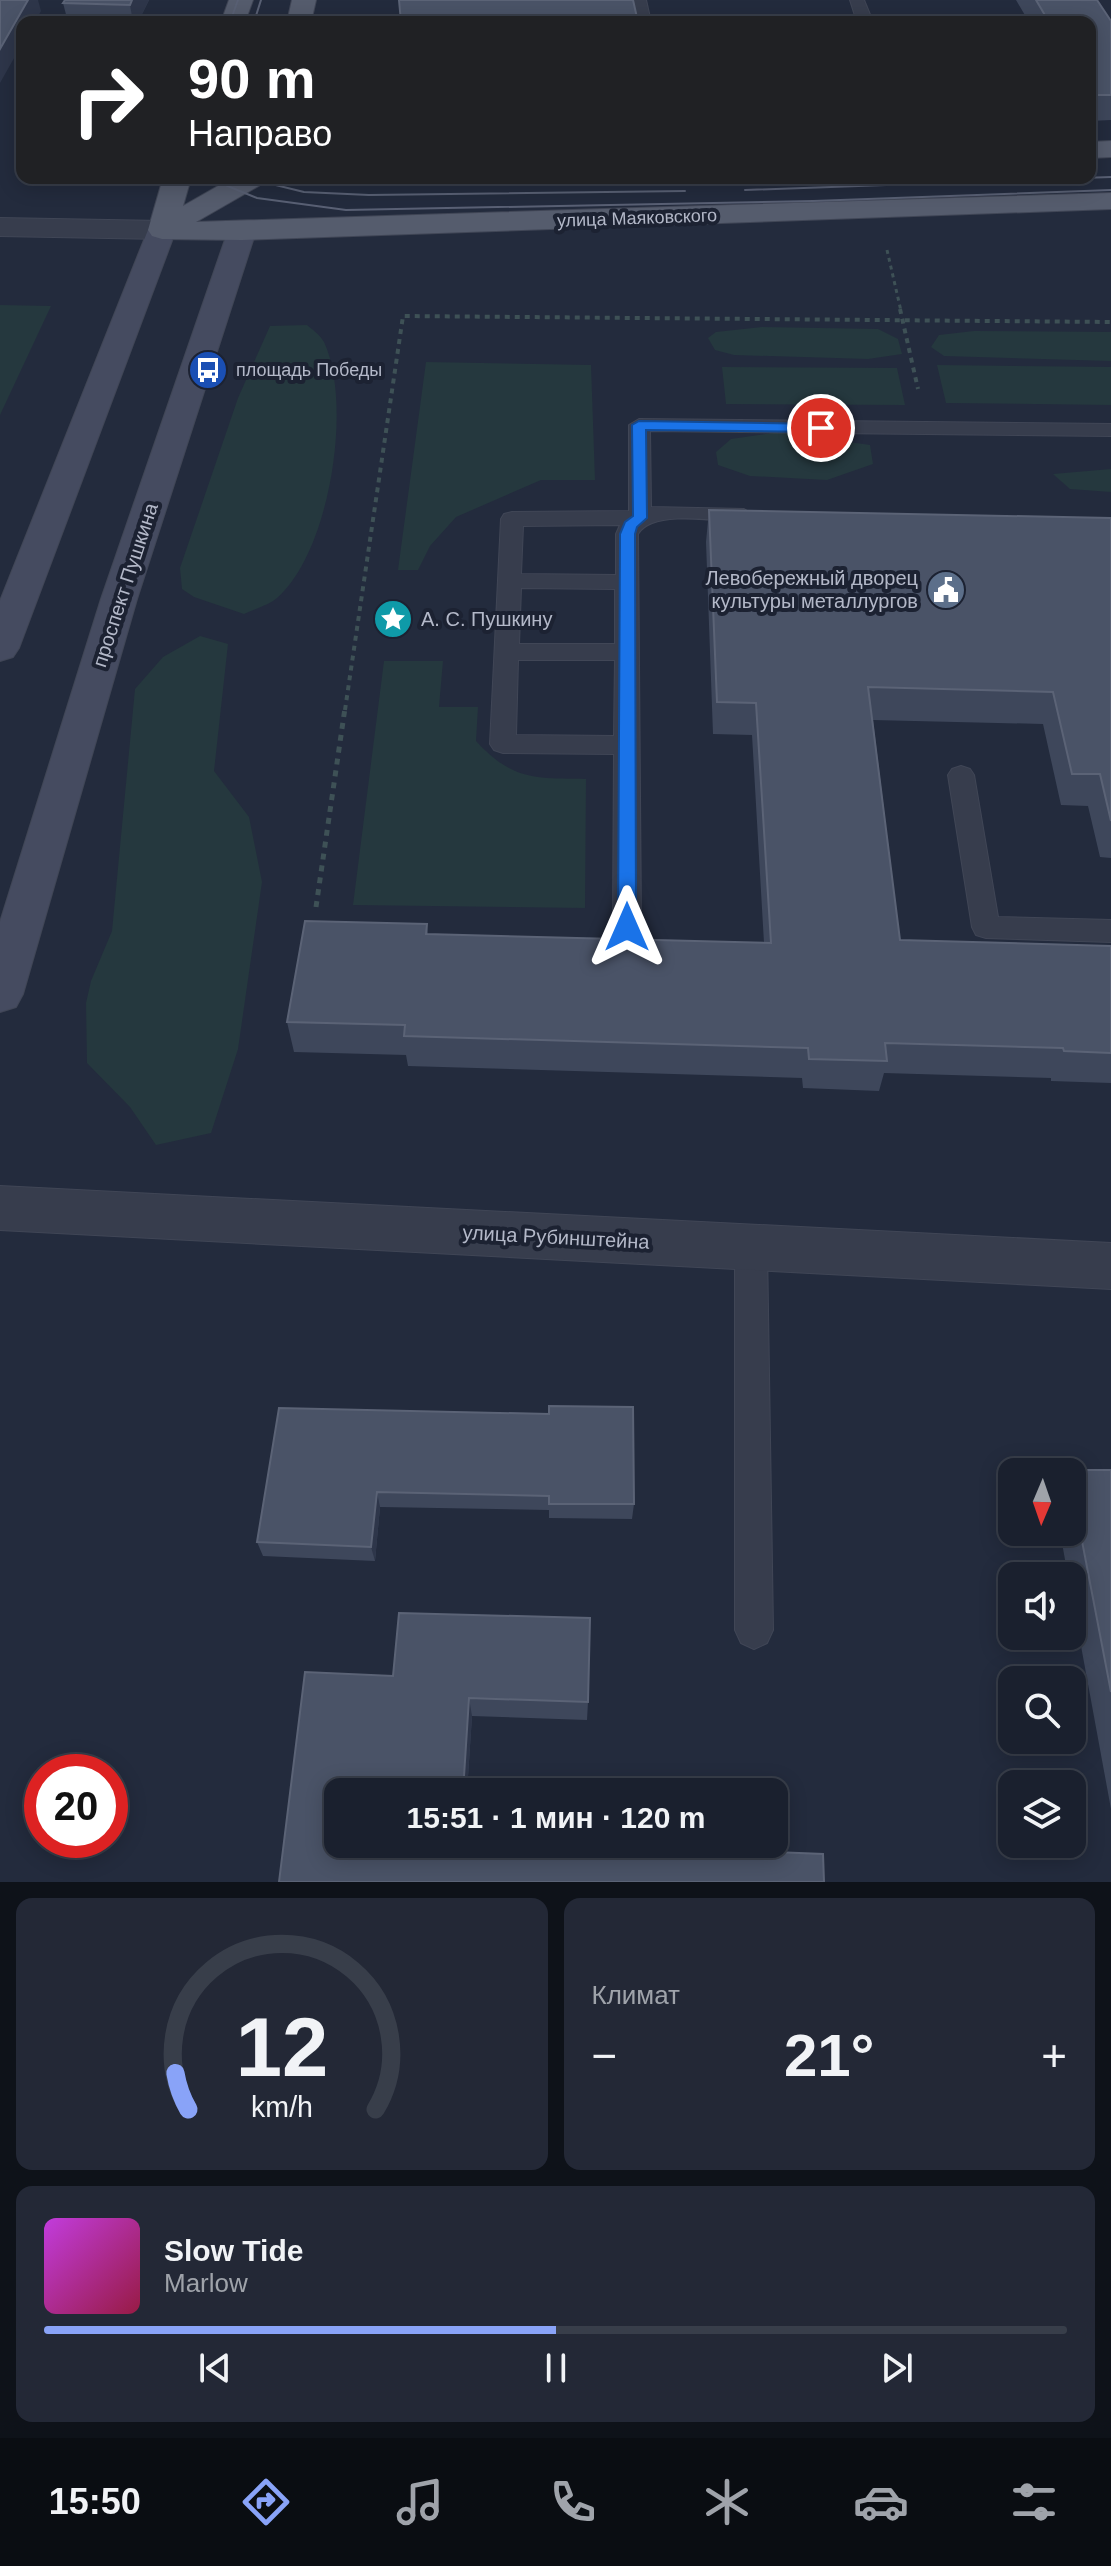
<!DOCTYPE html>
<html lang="ru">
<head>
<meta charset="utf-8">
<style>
  :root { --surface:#1a202e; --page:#232836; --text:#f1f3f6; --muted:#9fa3aa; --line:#383e4a; --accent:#89a3f8 }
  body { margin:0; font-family:Helvetica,sans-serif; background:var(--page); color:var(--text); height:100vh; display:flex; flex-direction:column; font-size:30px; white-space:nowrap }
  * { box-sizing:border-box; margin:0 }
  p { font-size:26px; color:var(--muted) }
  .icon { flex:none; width:44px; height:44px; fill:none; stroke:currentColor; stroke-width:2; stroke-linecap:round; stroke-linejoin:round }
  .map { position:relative; height:1882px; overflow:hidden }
  .side { display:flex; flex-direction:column; gap:16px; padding:16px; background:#0e1219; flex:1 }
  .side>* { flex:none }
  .hud { position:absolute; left:16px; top:16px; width:1080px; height:168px; border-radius:16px; box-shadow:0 4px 20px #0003,0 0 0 2px var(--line); background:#202124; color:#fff; overflow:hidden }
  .needle { width:52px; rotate:182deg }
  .tools { position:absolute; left:998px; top:1458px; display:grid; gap:16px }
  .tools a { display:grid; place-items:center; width:88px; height:88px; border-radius:16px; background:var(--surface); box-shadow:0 4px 20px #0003,0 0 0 2px var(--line); font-size:40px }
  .speed { position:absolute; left:24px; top:1754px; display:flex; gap:16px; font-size:40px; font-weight:700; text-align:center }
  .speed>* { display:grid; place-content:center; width:104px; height:104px; border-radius:50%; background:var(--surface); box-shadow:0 4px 20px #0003,0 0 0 2px var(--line); line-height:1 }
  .speed .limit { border:12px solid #d22; background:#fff; color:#111 }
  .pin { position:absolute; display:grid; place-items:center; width:68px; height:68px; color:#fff; margin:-34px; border:4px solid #fff; border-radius:50%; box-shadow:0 2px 8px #0007 }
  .me { position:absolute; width:88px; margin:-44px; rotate:0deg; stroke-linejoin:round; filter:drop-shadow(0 0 6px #0008) }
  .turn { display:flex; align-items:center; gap:28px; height:168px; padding:0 40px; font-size:36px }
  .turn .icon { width:104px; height:104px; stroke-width:2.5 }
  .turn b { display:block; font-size:56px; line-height:68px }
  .big { font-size:60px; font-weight:600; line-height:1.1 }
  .side .tile { flex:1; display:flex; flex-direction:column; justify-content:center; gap:12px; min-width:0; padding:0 28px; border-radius:16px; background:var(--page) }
  .side .dial { align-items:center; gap:0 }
  .dial svg { height:208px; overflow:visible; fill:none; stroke:var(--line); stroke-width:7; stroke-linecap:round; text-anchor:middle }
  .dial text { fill:var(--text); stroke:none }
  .song { display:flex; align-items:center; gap:24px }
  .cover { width:96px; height:96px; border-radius:12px; background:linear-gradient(135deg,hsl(290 70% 55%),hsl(340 70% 35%)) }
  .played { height:8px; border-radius:4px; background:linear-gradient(90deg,var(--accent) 50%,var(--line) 50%) }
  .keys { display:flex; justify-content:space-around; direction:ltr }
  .heat { display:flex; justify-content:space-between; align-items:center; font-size:44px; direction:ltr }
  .side .tiles { flex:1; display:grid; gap:16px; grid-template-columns:1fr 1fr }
  .tile:last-child { grid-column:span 2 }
  .trip { position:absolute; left:324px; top:1778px; width:464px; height:80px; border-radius:16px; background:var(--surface); box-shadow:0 4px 20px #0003,0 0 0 2px var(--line); font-weight:600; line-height:80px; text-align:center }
  .dock { display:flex; height:128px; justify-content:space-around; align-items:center; background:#0a0d12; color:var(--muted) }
  .dock .icon { width:56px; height:56px }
  .dock .current { color:var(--accent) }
  .dock b { font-size:36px; color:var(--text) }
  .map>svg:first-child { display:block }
  .green { fill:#25383e }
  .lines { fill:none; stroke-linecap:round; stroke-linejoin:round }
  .service-casing { stroke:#404656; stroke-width:2 }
  .minor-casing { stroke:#404656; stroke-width:2 }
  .tertiary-casing { stroke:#404656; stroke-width:2 }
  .secondary-casing { stroke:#404656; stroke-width:2 }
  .primary-casing { stroke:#404656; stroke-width:2 }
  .path-far2 { stroke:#3e5156; stroke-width:3; stroke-dasharray:4 4; stroke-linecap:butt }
  .path-far1 { stroke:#3e5156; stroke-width:4; stroke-dasharray:5 5; stroke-linecap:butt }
  .path { stroke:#3e5156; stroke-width:5; stroke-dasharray:6 6; stroke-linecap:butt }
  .service { fill:#373d4d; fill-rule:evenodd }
  .minor { fill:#373d4d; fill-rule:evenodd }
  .tertiary { fill:#373d4d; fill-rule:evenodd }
  .secondary { fill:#454b60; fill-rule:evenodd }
  .primary { fill:#555c6d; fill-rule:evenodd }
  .tram { stroke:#596074; stroke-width:2 }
  .wall { fill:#3e475b }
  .shaded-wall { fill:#2e364a }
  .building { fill:#4a5367; stroke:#5b6376; stroke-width:2 }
  .route { fill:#1a73e8; stroke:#114b97; stroke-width:2 }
  .labels { text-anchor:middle; stroke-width:8; stroke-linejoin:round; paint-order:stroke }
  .far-street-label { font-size:18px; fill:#b3b8c8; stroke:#1c2232 }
  .far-poi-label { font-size:18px; fill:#b3b8c8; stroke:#1c2232; text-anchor:start }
  .poi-label { font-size:20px; fill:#b3b8c8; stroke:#1c2232; text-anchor:end }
  .street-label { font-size:20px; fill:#b3b8c8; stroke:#1c2232 }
</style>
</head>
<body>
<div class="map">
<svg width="1111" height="1882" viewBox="0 0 1111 1882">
  <rect width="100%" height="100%" fill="#232b3d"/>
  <!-- green -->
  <g class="green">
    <polygon points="0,305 51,306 0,415"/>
    <path d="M307 325C313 330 320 335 324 342 353 404 330 552 277 598 269 605 254 609 244 614L194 597 182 589 180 568 238 398 270 326Z"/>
    <polygon points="762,327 878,329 898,339 902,354 868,359 734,355 715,350 708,338 716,332"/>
    <polygon points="974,331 1111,332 1111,361 944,356 931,347 939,335"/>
    <polygon points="426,362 591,365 595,480 541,480 456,517 430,546 418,570 398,570"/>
    <polygon points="937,365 1111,367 1111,405 946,403"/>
    <polygon points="722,367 897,368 905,405 726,404"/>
    <polygon points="780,432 870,445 873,464 827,480 750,476 718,465 716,452 731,439"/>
    <polygon points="1111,469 1111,492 1070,489 1053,474"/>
    <polygon points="200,636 228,644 214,771 249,817 262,882 238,1049 211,1133 156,1145 130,1107 87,1063 86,1003 91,981 112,931 135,689 163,657"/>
    <path d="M384 661H443L439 707H478L476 741C513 781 535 778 586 779L585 908 353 905Z"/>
  </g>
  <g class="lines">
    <!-- service casing -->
    <g class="service-casing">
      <g id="service">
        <polygon points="632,0 646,0 651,22 635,22"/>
        <polygon points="850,0 864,0 873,22 857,22"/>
        <path d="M639 419 1111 424V436L650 431 651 507 744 509 755 516 744 523C718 521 653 509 638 534L641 927 637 935 627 938 617 935 613 927 614 754 503 753 494 750 490 744 501 519 504 514 512 512 629 511V425ZM620 525 616 534V575L521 574 523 526ZM521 588 615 589V644H519ZM518 660H615L614 736 516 735Z"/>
        <polygon points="961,766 970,769 974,775 998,917 1111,920 1111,942 986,938 976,935 972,927 948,775 952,769"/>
        <polygon points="751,1233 762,1237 767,1247 773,1630 767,1643 754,1649 741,1643 735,1630 735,1247 740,1237"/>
      </g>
    </g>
    <!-- minor casing -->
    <g class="minor-casing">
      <polygon id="minor" points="0,1186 1111,1243 1111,1289 0,1230"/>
    </g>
    <!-- tertiary casing -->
    <g class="tertiary-casing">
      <polygon id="tertiary" points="0,218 162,221 172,224 176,230 172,236 162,239 0,236"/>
    </g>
    <!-- secondary casing -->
    <g class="secondary-casing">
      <g id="secondary">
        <polygon points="162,221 172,224 176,230 19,648 13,657 0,661 0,601 148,230 152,224"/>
        <polygon points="242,222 252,225 256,231 137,599 23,994 16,1007 0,1012 0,922 101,599 228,231 232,225"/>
      </g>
    </g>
    <!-- primary casing -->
    <g class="primary-casing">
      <g id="primary">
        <polygon points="229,0 253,0 245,22 221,22"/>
        <polygon points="292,0 316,0 311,22 287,22"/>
        <polygon points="1111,141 1111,157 1090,158 1090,142"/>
        <polygon points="163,178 191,178 183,206 232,178 266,178 262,184 196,222 1111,193 1111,209 242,240 162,239 152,236 148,230"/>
      </g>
    </g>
    <!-- path-far2 -->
    <polyline class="path-far2" points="887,250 901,311"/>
    <!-- path-far1 -->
    <g class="path-far1">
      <polyline points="900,309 918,389"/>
      <polyline points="345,710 403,316 1111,322"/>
    </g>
    <!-- path -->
    <polyline class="path" points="316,907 345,708"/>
    <!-- service -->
    <use href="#service" class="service"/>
    <!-- minor -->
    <use href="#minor" class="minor"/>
    <!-- tertiary -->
    <use href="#tertiary" class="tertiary"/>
    <!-- secondary -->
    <use href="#secondary" class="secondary"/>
    <!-- primary -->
    <use href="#primary" class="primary"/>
    <!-- tram -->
    <g class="tram">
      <polyline points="230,22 238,0"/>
      <polyline points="254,22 261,0"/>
      <polyline points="208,178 257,198 346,210 813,201 1111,190"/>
      <polyline points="247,178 304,192 369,195 685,191"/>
      <polyline points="745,190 1111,177"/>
    </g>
  </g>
  <!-- wall -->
  <g class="wall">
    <polygon points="149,0 138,22 68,22 63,3"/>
    <polygon points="1016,0 1097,0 1111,21 1111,120 1090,121 1090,22 1029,22"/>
    <polygon points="709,510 1111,518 1111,858 1100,857 1088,806 1061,805 1043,724 873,720 900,940 1111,946 1111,1083 1051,1081 1051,1078 884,1073 879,1091 803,1088 802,1078 408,1066 406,1055 294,1052 287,1022 427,924 428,934 764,943 752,735 713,734 706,542"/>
    <polygon points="279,1408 634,1504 632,1519 549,1518 549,1510 380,1507 375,1561 263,1556 257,1542"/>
    <polygon points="1068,1470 1111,1470 1111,1809 1072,1597 1072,1576 1068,1576 1060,1532 1072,1532 1072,1472 1067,1472"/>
    <polygon points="305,1672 588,1702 587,1720 472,1716 467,1792 338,1792 279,1882"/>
  </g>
  <!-- shaded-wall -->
  <g class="shaded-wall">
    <polygon points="28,0 38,0 41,11 35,22 22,22 22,44 0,83 0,49"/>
    <polygon points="132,0 149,0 138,22 133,22 130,5"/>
    <polygon points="377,1492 380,1507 375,1561 371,1547"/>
    <polygon points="469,1698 472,1716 467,1792 463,1792"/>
  </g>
  <!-- building -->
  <g class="building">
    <polygon points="0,0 28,0 0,49"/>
    <polygon points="65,0 132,0 130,5 63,3"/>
    <polygon points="399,0 633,0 638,22 401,22"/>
    <polygon points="1036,0 1097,0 1111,21 1111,95 1093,95 1090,90 1090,22 1049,22"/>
    <polygon points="709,510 1111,518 1111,821 1100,774 1072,774 1053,692 868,687 900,940 1111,946 1111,1053 1064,1051 1063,1048 885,1043 887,1061 809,1059 808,1048 404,1036 405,1025 287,1022 305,921 427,924 426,934 771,943 756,703 717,702"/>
    <polygon points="549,1406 633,1407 634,1504 549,1504 549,1496 377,1492 371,1547 257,1542 279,1408 549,1414"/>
    <polygon points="1068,1470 1111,1470 1111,1692 1072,1489 1072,1472 1069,1472"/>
    <polygon points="399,1613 590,1618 588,1702 469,1698 463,1792 338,1792 338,1844 573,1844 823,1854 824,1882 279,1882 305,1672 393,1676"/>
  </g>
  <!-- route -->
  <polygon class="route" points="639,421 821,424 828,428 821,432 646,430 647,518 637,527 635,534 636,927 627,934 618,927 620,534 625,522 633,516 632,425"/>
  <!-- icons -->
  <defs>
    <g id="bus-disc" transform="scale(2)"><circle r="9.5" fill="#1a4fb4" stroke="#1c2232"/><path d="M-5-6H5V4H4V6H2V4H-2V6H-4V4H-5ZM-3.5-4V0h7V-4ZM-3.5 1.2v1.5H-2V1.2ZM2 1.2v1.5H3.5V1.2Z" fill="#fff"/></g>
    <g id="civic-disc" transform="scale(2)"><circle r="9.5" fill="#5c6f8a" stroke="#1c2232"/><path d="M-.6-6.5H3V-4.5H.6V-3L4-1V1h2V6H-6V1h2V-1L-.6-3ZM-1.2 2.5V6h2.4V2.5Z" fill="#fff"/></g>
    <g id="sight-disc" transform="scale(2)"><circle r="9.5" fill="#0f9aa8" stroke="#1c2232"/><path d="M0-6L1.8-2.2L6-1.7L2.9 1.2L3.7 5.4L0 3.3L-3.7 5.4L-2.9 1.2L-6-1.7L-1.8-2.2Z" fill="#fff"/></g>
  </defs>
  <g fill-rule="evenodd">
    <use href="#bus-disc" x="208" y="370"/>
    <use href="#civic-disc" x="946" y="590"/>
    <use href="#sight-disc" x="393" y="619"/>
  </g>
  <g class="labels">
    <!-- far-street labels -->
    <g class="far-street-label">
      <text transform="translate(637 218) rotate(-2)" y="6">улица Маяковского</text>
    </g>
    <!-- far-poi labels -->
    <g class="far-poi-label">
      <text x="236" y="376">площадь Победы</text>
    </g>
    <!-- poi labels -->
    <g class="poi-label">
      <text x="918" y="585">Левобережный дворец<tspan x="918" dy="23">культуры металлургов</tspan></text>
      <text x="421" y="626" text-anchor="start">А. С. Пушкину</text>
    </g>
    <!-- street labels -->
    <g class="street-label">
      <text transform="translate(125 585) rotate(-72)" y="7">проспект Пушкина</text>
      <text transform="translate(556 1237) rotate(3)" y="7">улица Рубинштейна</text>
    </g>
  </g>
</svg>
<div class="tools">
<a><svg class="needle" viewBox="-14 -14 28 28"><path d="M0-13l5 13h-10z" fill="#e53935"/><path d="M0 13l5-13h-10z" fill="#9fa3aa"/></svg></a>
<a><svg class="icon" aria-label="sound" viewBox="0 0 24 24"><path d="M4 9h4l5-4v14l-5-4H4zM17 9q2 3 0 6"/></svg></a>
<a><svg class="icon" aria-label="search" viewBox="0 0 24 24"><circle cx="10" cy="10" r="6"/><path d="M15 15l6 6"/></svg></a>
<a><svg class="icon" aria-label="layers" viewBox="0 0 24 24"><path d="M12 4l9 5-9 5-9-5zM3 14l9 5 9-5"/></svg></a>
</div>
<div class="speed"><div class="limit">20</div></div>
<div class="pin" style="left:821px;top:428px;background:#d93025"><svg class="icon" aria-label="arrive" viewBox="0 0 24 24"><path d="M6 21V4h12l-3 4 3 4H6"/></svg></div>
<svg class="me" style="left:627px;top:927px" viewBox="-20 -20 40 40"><path d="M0-17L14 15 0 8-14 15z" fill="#1a73e8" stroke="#fff" stroke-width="4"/></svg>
<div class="trip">15:51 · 1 мин · 120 m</div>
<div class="hud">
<div class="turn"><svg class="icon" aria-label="right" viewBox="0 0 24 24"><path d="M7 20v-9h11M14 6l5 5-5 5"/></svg><div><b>90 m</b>Направо</div></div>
</div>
</div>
<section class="side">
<div class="tiles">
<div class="tile dial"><svg viewBox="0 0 100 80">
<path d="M14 69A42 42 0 1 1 86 69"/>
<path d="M14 69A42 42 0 0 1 9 55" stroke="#89a3f8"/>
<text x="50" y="56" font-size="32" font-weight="700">12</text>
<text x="50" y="72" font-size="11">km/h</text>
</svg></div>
<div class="tile"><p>Климат</p>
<div class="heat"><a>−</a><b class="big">21°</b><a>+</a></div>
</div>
<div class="tile">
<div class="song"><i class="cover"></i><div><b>Slow Tide</b><p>Marlow</p></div></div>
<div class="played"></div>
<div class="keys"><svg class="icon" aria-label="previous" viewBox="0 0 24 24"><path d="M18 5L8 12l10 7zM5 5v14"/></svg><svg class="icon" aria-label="pause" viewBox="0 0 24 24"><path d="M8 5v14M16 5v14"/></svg><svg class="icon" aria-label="next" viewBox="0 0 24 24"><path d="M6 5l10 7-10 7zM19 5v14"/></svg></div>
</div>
</div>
</section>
<nav class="dock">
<b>15:50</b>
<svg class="icon current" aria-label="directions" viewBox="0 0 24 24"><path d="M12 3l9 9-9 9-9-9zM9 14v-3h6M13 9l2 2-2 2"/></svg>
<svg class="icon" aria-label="music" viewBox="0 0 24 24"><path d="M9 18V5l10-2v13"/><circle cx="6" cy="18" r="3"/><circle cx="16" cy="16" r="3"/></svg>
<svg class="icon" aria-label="phone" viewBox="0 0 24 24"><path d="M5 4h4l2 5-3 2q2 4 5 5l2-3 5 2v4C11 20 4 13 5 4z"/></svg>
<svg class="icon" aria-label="climate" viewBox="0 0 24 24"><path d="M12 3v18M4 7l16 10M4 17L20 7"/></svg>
<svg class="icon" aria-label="car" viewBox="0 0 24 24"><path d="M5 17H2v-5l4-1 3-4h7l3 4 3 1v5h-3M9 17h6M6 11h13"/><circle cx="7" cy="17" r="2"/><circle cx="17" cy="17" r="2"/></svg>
<svg class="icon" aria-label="filters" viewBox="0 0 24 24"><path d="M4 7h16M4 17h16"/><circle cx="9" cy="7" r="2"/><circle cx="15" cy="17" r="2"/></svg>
</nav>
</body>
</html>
